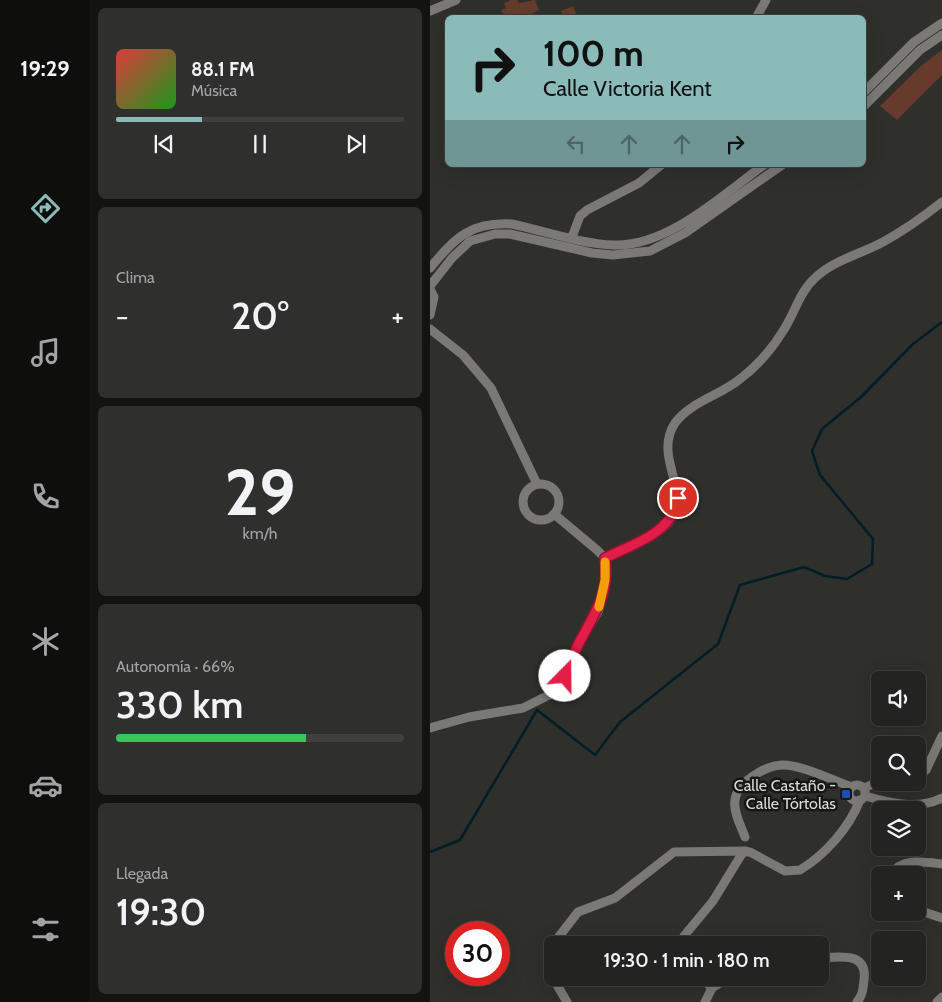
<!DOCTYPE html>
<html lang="es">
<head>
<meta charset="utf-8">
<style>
  :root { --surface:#232321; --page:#2f2f2e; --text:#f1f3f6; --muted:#a3a4a5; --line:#40403f; --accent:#8bbbb9 }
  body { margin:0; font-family:Cabin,sans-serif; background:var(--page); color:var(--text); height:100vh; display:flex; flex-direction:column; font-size:19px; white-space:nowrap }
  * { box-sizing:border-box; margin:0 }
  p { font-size:16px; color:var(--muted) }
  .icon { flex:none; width:28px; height:28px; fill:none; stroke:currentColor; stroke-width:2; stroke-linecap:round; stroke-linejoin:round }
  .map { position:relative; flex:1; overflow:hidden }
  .drawer { display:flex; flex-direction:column; gap:8px; padding:8px; background:#131312; width:340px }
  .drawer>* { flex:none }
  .hud { position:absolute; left:15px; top:15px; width:421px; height:152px; border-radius:8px; box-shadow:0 5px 20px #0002,0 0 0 1px var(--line); background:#8bbbb9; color:#111; overflow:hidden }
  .buttons { position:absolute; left:441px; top:671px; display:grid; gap:10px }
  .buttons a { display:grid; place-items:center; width:55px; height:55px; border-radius:8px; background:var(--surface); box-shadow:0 5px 20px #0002,0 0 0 1px var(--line); font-size:25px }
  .speed { position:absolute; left:15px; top:921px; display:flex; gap:10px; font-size:25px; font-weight:700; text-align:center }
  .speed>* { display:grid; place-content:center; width:65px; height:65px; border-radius:50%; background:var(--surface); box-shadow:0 5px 20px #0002,0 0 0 1px var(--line); line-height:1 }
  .speed .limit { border:8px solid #d22; background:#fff; color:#111 }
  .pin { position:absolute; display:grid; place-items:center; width:42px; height:42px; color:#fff; margin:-21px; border:2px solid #fff; border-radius:50%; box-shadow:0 1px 5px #0007 }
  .me { position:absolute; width:55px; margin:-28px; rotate:22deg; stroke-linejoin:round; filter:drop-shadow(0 0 4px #0008) }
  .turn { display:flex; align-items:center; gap:18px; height:105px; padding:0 15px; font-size:22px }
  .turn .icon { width:65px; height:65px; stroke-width:2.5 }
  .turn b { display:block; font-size:35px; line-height:42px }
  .lanes { display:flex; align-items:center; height:48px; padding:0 15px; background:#0003; justify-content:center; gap:25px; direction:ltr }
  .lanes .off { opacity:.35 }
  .big { font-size:38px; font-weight:600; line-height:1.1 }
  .drawer .widget { flex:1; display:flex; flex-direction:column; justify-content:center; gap:8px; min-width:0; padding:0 18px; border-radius:8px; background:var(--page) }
  .drawer .dial { align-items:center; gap:0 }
  .dial b { font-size:65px; line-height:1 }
  .song { display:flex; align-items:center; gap:15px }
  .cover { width:60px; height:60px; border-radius:8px; background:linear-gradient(135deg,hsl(0 70% 55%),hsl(120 70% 35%)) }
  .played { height:5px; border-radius:2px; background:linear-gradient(90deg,var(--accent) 30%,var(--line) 30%) }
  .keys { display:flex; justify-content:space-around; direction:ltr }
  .heat { display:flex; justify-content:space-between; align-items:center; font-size:28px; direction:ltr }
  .charge { height:8px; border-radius:4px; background:linear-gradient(90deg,#34c759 66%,var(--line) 0) }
  .trip { position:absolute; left:114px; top:936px; width:285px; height:50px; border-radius:8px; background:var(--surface); box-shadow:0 5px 20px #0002,0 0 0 1px var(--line); font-weight:600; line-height:50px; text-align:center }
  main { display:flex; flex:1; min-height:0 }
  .menu { display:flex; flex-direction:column; width:90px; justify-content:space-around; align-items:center; background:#0e0e0d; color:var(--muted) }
  .menu .icon { width:35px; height:35px }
  .menu .active { color:var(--accent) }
  .menu b { font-size:22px; color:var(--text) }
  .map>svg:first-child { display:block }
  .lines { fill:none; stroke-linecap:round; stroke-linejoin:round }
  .stream { stroke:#011d27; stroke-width:2.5 }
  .building { fill:#663b2b }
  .street { stroke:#7a7976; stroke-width:9 }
  .route-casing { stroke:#92132f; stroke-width:12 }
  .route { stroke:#e11d48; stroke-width:9 }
  .slow { stroke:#f59e0b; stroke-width:9 }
  .transit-dot { fill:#1a4fb4; stroke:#171715; stroke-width:2 }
  .labels { text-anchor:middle; stroke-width:5; stroke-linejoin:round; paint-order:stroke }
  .poi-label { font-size:16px; fill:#dadad8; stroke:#171715; text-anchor:end }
</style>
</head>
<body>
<main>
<nav class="menu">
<b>19:29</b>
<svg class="icon active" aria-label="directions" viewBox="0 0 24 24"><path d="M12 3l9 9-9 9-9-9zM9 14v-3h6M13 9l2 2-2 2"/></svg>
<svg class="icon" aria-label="music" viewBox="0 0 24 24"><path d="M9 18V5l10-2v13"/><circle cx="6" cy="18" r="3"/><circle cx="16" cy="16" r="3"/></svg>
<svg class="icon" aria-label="phone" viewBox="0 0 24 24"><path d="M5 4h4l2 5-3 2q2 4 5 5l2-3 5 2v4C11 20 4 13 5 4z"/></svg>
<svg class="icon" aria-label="climate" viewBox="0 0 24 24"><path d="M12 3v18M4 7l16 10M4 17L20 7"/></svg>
<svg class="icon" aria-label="car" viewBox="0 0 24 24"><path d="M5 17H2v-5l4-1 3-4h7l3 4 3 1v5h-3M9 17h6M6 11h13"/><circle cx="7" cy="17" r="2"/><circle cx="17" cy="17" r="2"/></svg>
<svg class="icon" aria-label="filters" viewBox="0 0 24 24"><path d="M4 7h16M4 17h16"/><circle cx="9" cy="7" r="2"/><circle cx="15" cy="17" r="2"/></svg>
</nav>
<section class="drawer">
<div class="widget">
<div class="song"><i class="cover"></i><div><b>88.1 FM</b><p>Música</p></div></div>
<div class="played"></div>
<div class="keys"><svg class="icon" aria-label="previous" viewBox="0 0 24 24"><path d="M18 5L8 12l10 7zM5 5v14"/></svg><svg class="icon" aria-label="pause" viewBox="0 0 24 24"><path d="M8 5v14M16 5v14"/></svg><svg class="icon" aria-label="next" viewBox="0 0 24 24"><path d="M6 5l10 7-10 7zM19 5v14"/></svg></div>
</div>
<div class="widget"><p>Clima</p>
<div class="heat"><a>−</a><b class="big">20°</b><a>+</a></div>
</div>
<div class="widget dial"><b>29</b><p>km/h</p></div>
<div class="widget"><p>Autonomía · 66%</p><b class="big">330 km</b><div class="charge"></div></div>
<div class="widget"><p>Llegada</p><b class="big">19:30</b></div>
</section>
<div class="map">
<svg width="512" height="1002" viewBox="0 0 512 1002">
  <rect width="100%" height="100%" fill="#2f2f2c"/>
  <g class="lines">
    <!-- stream -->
    <polyline class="stream" points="0,852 30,840 107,710 165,755 190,722 288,644 310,585 374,567 395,576 417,579 442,564 443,539 390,475 382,451 392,429 431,397 483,344 512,322"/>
  </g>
  <!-- building -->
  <g class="building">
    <polygon points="81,0 87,0 89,3 105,0 109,10 94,18 74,18 71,10 76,8 74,3"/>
    <polygon points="143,6 148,18 134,18 131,11"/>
    <polygon points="512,50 512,75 467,120 450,106 491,66"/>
  </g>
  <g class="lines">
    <!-- street -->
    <g class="street">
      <polyline points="0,11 26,0"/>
      <polyline points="326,18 336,0"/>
      <polyline points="434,92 484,42 512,23"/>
      <polyline points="434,106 490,50 512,35"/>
      <polyline points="142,237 150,216 157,210 209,183 231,165"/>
      <path d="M0 268C26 237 40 222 82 224 114 231 152 244 184 245 238 247 292 195 334 165"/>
      <polyline points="0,286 22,258 40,241 65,234 80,234 162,253 183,255 220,251 255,233 352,165"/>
      <polyline points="0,289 4,297 0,315"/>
      <polyline points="0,329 33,355 61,388 107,484"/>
      <circle cx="111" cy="502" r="18"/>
      <path d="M175 558C194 548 219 540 235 526 268 496 221 460 245 423 260 402 291 395 310 379 327 366 342 349 353 331 365 313 369 292 386 277 404 260 431 254 453 242 473 231 493 217 512 202"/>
      <polyline points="0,728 39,717 93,708 119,695 135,677 149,643 168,612 173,595 176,566 175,558 167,550 124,514"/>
      <polyline points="488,776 496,770 512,736"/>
      <circle cx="427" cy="793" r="8"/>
      <polyline points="434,788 450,781"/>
      <path d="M435 796C460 803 488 810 512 798"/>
      <path d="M315 837C311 826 303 812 305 800 307 782 335 766 352 765 370 764 404 781 422 787"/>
      <path d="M461 875C471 857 495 862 512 864"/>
      <polyline points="488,910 512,918"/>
      <polyline points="169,945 172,942"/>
      <path d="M250 945 254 936 283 901 313 852H320L355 871 370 870C395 855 419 828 430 800"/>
      <path d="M390 958C408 957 438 951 434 980 433 988 433 995 427 1002"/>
      <polyline points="122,976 119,970 120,948 148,912 185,898 244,852 316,851"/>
      <polyline points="123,978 137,1002"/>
      <polyline points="272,978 282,988"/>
      <polyline points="275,1002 282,988 298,978"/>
      <polyline points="507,1002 512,997"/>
    </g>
  </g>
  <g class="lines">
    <!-- route casing -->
    <g class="route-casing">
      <path id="route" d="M135 676C140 665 144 652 150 641 165 613 180 592 175 558 203 544 243 533 248 498"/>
    </g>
    <!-- route -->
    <use href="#route" class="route"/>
    <!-- slow -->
    <polyline class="slow" points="169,607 175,580 175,562"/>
  </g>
  <!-- markers -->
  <rect class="transit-dot" x="411" y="789" width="10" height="10" rx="2.5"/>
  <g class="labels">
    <!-- poi labels -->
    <g class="poi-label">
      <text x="406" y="791">Calle Castaño -<tspan x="406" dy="18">Calle Tórtolas</tspan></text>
    </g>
  </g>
</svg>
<div class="buttons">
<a><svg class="icon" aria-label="sound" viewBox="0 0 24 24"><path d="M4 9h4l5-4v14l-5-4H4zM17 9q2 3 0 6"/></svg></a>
<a><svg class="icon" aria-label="search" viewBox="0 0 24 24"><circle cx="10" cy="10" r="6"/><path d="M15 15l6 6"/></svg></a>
<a><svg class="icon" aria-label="layers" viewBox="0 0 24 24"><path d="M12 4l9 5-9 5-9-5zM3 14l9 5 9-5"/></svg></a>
<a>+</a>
<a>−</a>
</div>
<div class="speed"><div class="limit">30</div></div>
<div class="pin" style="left:248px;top:498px;background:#d93025"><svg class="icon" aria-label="arrive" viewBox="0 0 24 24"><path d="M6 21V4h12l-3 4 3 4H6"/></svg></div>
<svg class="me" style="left:135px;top:676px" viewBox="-20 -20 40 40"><circle r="19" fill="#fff"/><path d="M0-13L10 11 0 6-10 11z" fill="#e11d48"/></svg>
<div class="trip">19:30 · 1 min · 180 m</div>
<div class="hud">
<div class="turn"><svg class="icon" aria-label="right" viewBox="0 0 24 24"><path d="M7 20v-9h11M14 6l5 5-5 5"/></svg><div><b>100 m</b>Calle Victoria Kent</div></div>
<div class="lanes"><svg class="icon off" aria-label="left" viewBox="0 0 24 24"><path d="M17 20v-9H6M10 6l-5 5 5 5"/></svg><svg class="icon off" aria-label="ahead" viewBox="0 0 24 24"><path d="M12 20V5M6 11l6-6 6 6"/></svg><svg class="icon off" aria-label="ahead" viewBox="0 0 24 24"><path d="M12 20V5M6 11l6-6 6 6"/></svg><svg class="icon" aria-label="right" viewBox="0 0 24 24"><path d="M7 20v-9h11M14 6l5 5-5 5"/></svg></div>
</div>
</div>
</main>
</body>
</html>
